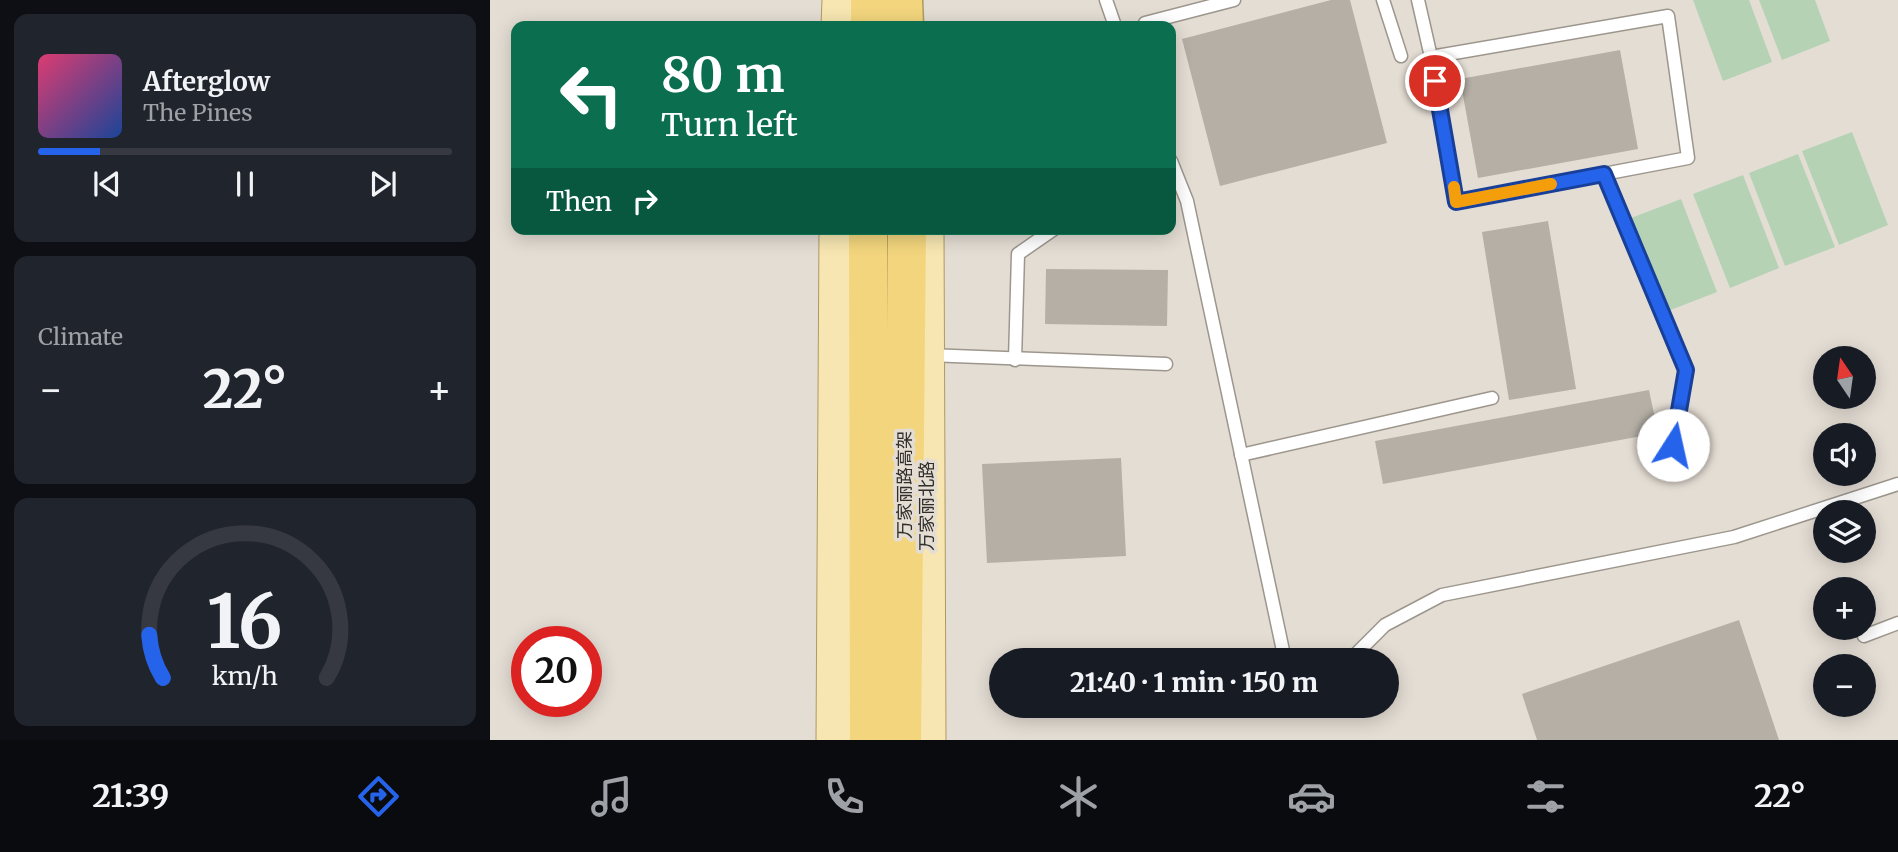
<!DOCTYPE html>
<html lang="en">
<head>
<meta charset="utf-8">
<style>
  :root { --surface:#171b24; --page:#20242c; --text:#f1f3f6; --muted:#9ea1a6; --line:#363941; --accent:#2563eb }
  body { margin:0; font-family:Merriweather,"Noto Sans SC",serif; background:var(--page); color:var(--text); height:100vh; display:flex; flex-direction:column; font-size:26px; white-space:nowrap }
  * { box-sizing:border-box; margin:0 }
  p { font-size:23px; color:var(--muted) }
  .icon { flex:none; width:38px; height:38px; fill:none; stroke:currentColor; stroke-width:2; stroke-linecap:round; stroke-linejoin:round }
  .map { position:relative; flex:1; overflow:hidden }
  .sheet { display:flex; flex-direction:column; gap:14px; padding:14px; background:#0d0f14; width:490px }
  .sheet>* { flex:none }
  .guide { position:absolute; left:21px; top:21px; width:665px; height:214px; border-radius:14px; box-shadow:0 4px 18px #0003; background:#0b6e4f; color:#fff; overflow:hidden }
  .needle { width:46px; rotate:347deg }
  .controls { position:absolute; left:1323px; top:346px; display:grid; gap:14px }
  .controls a { display:grid; place-items:center; width:63px; height:63px; border-radius:50%; background:var(--surface); box-shadow:0 4px 18px #0003; font-size:35px }
  .speed { position:absolute; left:21px; top:626px; display:flex; gap:14px; font-size:35px; font-weight:700; text-align:center }
  .speed>* { display:grid; place-content:center; width:91px; height:91px; border-radius:50%; background:var(--surface); box-shadow:0 4px 18px #0003; line-height:1 }
  .speed .limit { border:10px solid #d22; background:#fff; color:#111 }
  .pin { position:absolute; display:grid; place-items:center; width:60px; height:60px; color:#fff; margin:-30px; border:4px solid #fff; border-radius:50%; box-shadow:0 2px 7px #0007 }
  .me { position:absolute; width:77px; margin:-38px; rotate:10deg; stroke-linejoin:round; filter:drop-shadow(0 0 5px #0008) }
  .turn { display:flex; align-items:center; gap:24px; height:147px; padding:0 35px; font-size:32px }
  .turn .icon { width:91px; height:91px; stroke-width:2.5 }
  .turn b { display:block; font-size:49px; line-height:60px }
  .then { display:flex; align-items:center; height:66px; padding:0 35px; background:#0003; gap:14px; font-size:26px }
  .big { font-size:52px; font-weight:800; line-height:1.1 }
  .sheet .card { flex:1; display:flex; flex-direction:column; justify-content:center; gap:10px; min-width:0; padding:0 24px; border-radius:14px; background:var(--page) }
  .sheet .dial { align-items:center; gap:0 }
  .dial svg { height:182px; overflow:visible; fill:none; stroke:var(--line); stroke-width:7; stroke-linecap:round; text-anchor:middle }
  .dial text { fill:var(--text); stroke:none }
  .song { display:flex; align-items:center; gap:21px }
  .cover { width:84px; height:84px; border-radius:10px; background:linear-gradient(135deg,hsl(340 70% 55%),hsl(220 70% 35%)) }
  .played { height:7px; border-radius:4px; background:linear-gradient(90deg,var(--accent) 15%,var(--line) 15%) }
  .keys { display:flex; justify-content:space-around; direction:ltr }
  .heat { display:flex; justify-content:space-between; align-items:center; font-size:38px; direction:ltr }
  .trip { position:absolute; left:499px; top:648px; width:410px; height:70px; border-radius:35px; background:var(--surface); box-shadow:0 4px 18px #0003; font-weight:800; line-height:70px; text-align:center }
  .menu { display:flex; height:112px; justify-content:space-around; align-items:center; background:#090b0e; color:var(--muted) }
  .menu .icon { width:49px; height:49px }
  .menu .selected { color:var(--accent) }
  .menu b { font-size:32px; color:var(--text) }
  main { display:flex; flex:1; min-height:0 }
  .map>svg:first-child { display:block }
  .green { fill:#b5d2b5 }
  .building { fill:#b5afa6 }
  .lines { fill:none; stroke-linecap:round; stroke-linejoin:round }
  .lane-casing { stroke:#9c968d; stroke-width:15 }
  .primary-casing { stroke:#ae9a60; stroke-width:39 }
  .highway-casing { stroke:#ae9a60; stroke-width:41 }
  .lane { stroke:#fff; stroke-width:12 }
  .primary { stroke:#f7e6b1; stroke-width:37 }
  .highway { stroke:#f2d57d; stroke-width:38 }
  .route-casing { stroke:#184099; stroke-width:18 }
  .route { stroke:#2563eb; stroke-width:12 }
  .slow { stroke:#f59e0b; stroke-width:12 }
  .labels { text-anchor:middle; stroke-width:7; stroke-linejoin:round; paint-order:stroke }
  .street-label { font-size:18px; fill:#302d2a; stroke:#e4ddd4 }
</style>
</head>
<body>
<main>
<section class="sheet">
<div class="card">
<div class="song"><i class="cover"></i><div><b>Afterglow</b><p>The Pines</p></div></div>
<div class="played"></div>
<div class="keys"><svg class="icon" aria-label="previous" viewBox="0 0 24 24"><path d="M18 5L8 12l10 7zM5 5v14"/></svg><svg class="icon" aria-label="pause" viewBox="0 0 24 24"><path d="M8 5v14M16 5v14"/></svg><svg class="icon" aria-label="next" viewBox="0 0 24 24"><path d="M6 5l10 7-10 7zM19 5v14"/></svg></div>
</div>
<div class="card"><p>Climate</p>
<div class="heat"><a>−</a><b class="big">22°</b><a>+</a></div>
</div>
<div class="card dial"><svg viewBox="0 0 100 80">
<path d="M14 69A42 42 0 1 1 86 69"/>
<path d="M14 69A42 42 0 0 1 8 50" stroke="#2563eb"/>
<text x="50" y="56" font-size="32" font-weight="700">16</text>
<text x="50" y="72" font-size="11">km/h</text>
</svg></div>
</section>
<div class="map">
<svg width="1408" height="740" viewBox="0 0 1408 740">
  <rect width="100%" height="100%" fill="#e4ddd4"/>
  <!-- green -->
  <g class="green">
    <polygon points="1203,0 1259,0 1282,62 1233,81"/>
    <polygon points="1269,0 1325,0 1340,41 1292,60"/>
    <polygon points="1362,132 1398,225 1349,245 1312,151"/>
    <polygon points="1308,154 1345,247 1295,266 1259,173"/>
    <polygon points="1253,175 1289,268 1240,288 1203,194"/>
    <polygon points="1191,199 1227,292 1178,311 1141,218"/>
  </g>
  <!-- building -->
  <g class="building">
    <polygon points="841,0 860,0 897,143 730,186 692,39"/>
    <polygon points="1130,50 1148,149 988,178 970,79"/>
    <polygon points="1058,221 1086,389 1019,400 992,232"/>
    <polygon points="556,269 678,270 677,326 555,324"/>
    <polygon points="1159,390 1168,433 893,484 885,441"/>
    <polygon points="631,458 636,556 497,563 492,464"/>
    <polygon points="1249,620 1289,740 1047,740 1032,694"/>
  </g>
  <g class="lines">
    <!-- lane casing -->
    <g class="lane-casing">
      <g id="lane">
        <polyline points="616,0 625,26"/>
        <polyline points="893,0 911,56"/>
        <polyline points="928,0 941,57 966,202 1198,158 1178,16 941,57"/>
        <polyline points="655,23 744,0"/>
        <polyline points="681,161 697,201 795,660"/>
        <polyline points="1114,174 1196,370 1183,445"/>
        <polyline points="438,355 676,364"/>
        <polyline points="525,360 528,254 564,229"/>
        <polyline points="751,455 1002,398"/>
        <polyline points="1374,636 1408,623"/>
        <polyline points="860,660 895,625 952,595 1244,537 1408,484"/>
      </g>
    </g>
    <!-- primary casing -->
    <g class="primary-casing">
      <g id="primary">
        <polyline points="350,26 351,0"/>
        <polyline points="435,229 437,740"/>
        <polyline points="345,740 348,229"/>
      </g>
    </g>
    <!-- highway casing -->
    <g class="highway-casing">
      <g id="highway">
        <polyline points="413,0 414,26"/>
        <polyline points="380,26 380,0"/>
        <polyline points="378,229 379,740"/>
        <polyline points="412,740 417,229"/>
      </g>
    </g>
    <!-- lane -->
    <use href="#lane" class="lane"/>
    <!-- primary -->
    <use href="#primary" class="primary"/>
    <!-- highway -->
    <use href="#highway" class="highway"/>
  </g>
  <g class="lines">
    <!-- route casing -->
    <g class="route-casing">
      <polyline id="route" points="945,81 966,202 1114,174 1196,370 1183,445"/>
    </g>
    <!-- route -->
    <use href="#route" class="route"/>
    <!-- slow -->
    <polyline class="slow" points="964,187 966,202 1061,184"/>
  </g>
  <g class="labels">
    <!-- street labels -->
    <g class="street-label">
      <text transform="translate(415 485) rotate(-90)" y="6">万家丽路高架</text>
      <text transform="translate(437 506) rotate(-90)" y="6">万家丽北路</text>
    </g>
  </g>
</svg>
<div class="controls">
<a><svg class="needle" viewBox="-14 -14 28 28"><path d="M0-13l5 13h-10z" fill="#e53935"/><path d="M0 13l5-13h-10z" fill="#9ea1a6"/></svg></a>
<a><svg class="icon" aria-label="sound" viewBox="0 0 24 24"><path d="M4 9h4l5-4v14l-5-4H4zM17 9q2 3 0 6"/></svg></a>
<a><svg class="icon" aria-label="layers" viewBox="0 0 24 24"><path d="M12 4l9 5-9 5-9-5zM3 14l9 5 9-5"/></svg></a>
<a>+</a>
<a>−</a>
</div>
<div class="speed"><div class="limit">20</div></div>
<div class="pin" style="left:945px;top:81px;background:#d93025"><svg class="icon" aria-label="arrive" viewBox="0 0 24 24"><path d="M6 21V4h12l-3 4 3 4H6"/></svg></div>
<svg class="me" style="left:1183px;top:445px" viewBox="-20 -20 40 40"><circle r="19" fill="#fff"/><path d="M0-13L10 11 0 6-10 11z" fill="#2563eb"/></svg>
<div class="trip">21:40 · 1 min · 150 m</div>
<div class="guide">
<div class="turn"><svg class="icon" aria-label="left" viewBox="0 0 24 24"><path d="M17 20v-9H6M10 6l-5 5 5 5"/></svg><div><b>80 m</b>Turn left</div></div>
<div class="then">Then<svg class="icon" aria-label="right" viewBox="0 0 24 24"><path d="M7 20v-9h11M14 6l5 5-5 5"/></svg></div>
</div>
</div>
</main>
<nav class="menu">
<b>21:39</b>
<svg class="icon selected" aria-label="directions" viewBox="0 0 24 24"><path d="M12 3l9 9-9 9-9-9zM9 14v-3h6M13 9l2 2-2 2"/></svg>
<svg class="icon" aria-label="music" viewBox="0 0 24 24"><path d="M9 18V5l10-2v13"/><circle cx="6" cy="18" r="3"/><circle cx="16" cy="16" r="3"/></svg>
<svg class="icon" aria-label="phone" viewBox="0 0 24 24"><path d="M5 4h4l2 5-3 2q2 4 5 5l2-3 5 2v4C11 20 4 13 5 4z"/></svg>
<svg class="icon" aria-label="climate" viewBox="0 0 24 24"><path d="M12 3v18M4 7l16 10M4 17L20 7"/></svg>
<svg class="icon" aria-label="car" viewBox="0 0 24 24"><path d="M5 17H2v-5l4-1 3-4h7l3 4 3 1v5h-3M9 17h6M6 11h13"/><circle cx="7" cy="17" r="2"/><circle cx="17" cy="17" r="2"/></svg>
<svg class="icon" aria-label="filters" viewBox="0 0 24 24"><path d="M4 7h16M4 17h16"/><circle cx="9" cy="7" r="2"/><circle cx="15" cy="17" r="2"/></svg>
<b>22°</b>
</nav>
</body>
</html>
